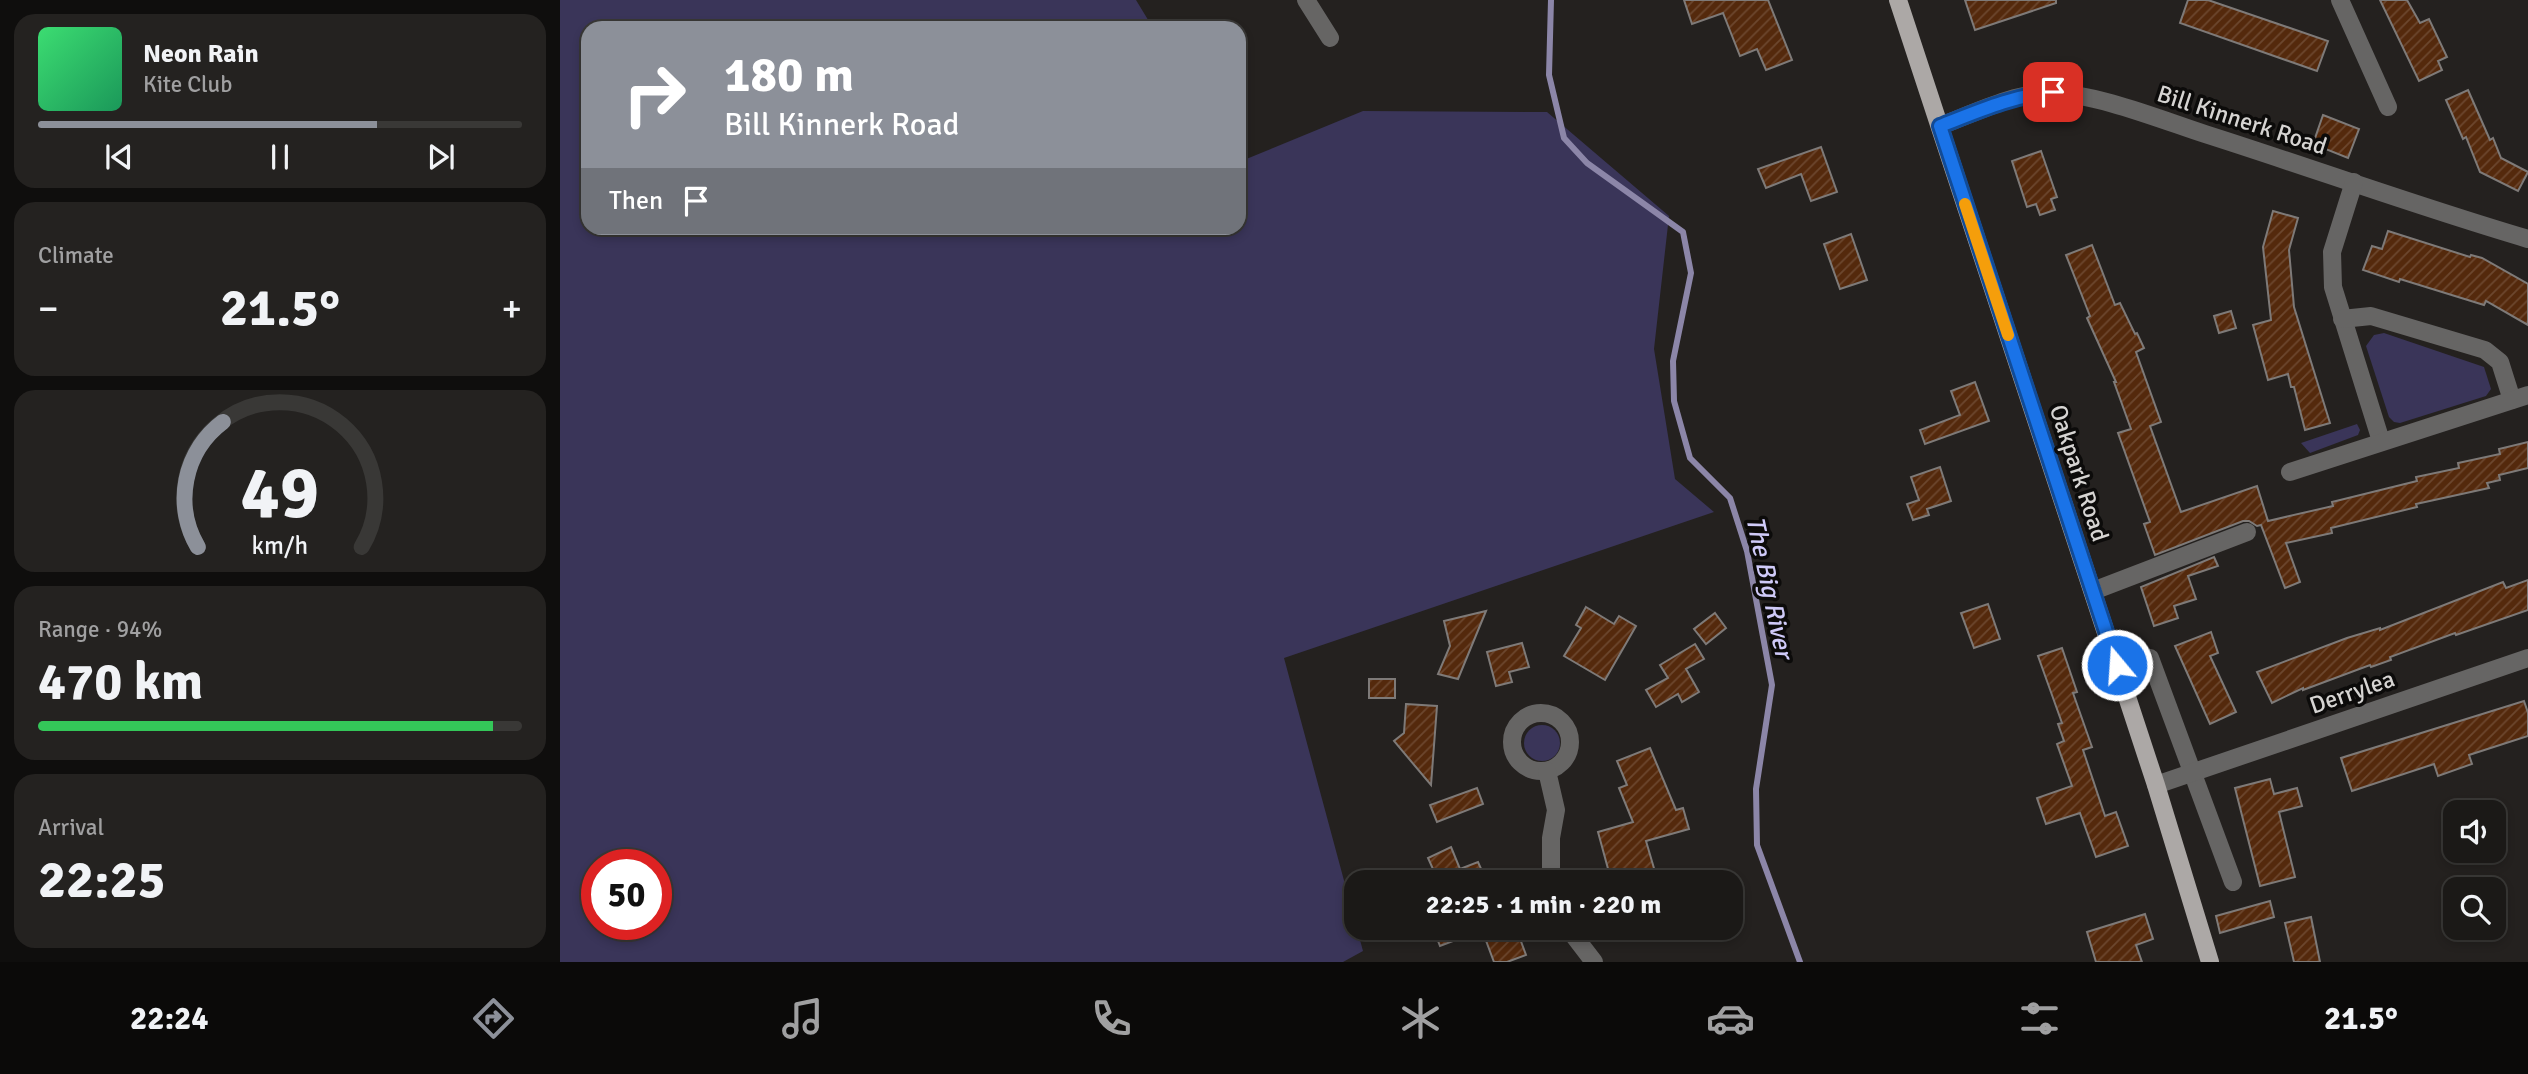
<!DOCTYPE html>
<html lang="en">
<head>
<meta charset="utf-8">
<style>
  :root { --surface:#1b1917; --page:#242220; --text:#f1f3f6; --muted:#a0a0a1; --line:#393836; --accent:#8c9099 }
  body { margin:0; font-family:Signika,sans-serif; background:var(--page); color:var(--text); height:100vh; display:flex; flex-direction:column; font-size:26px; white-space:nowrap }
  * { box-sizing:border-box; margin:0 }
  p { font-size:23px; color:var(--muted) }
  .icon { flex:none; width:38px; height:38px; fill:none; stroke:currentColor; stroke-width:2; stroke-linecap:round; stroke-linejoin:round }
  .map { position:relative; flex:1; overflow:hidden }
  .side { display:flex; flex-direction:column; gap:14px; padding:14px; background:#0f0e0d; width:560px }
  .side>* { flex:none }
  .hud { position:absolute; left:21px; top:21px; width:665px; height:214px; border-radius:21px; box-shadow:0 4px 10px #0003,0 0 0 2px var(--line); background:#8c9099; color:#fff; overflow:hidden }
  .tools { position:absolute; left:1883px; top:800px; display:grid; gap:14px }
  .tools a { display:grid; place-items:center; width:63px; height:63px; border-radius:14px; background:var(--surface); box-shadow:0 4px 10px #0003,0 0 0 2px var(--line); font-size:35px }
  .speed { position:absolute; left:21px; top:849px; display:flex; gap:14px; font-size:35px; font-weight:700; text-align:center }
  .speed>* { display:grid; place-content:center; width:91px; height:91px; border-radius:50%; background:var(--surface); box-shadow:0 4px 10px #0003,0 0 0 2px var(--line); line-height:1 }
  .speed .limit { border:10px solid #d22; background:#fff; color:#111 }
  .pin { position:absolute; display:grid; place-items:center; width:60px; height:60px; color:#fff; margin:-30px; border-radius:14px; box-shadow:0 4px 10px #0006 }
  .me { position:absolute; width:77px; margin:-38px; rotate:342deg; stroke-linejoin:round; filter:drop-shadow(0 0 5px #0008) }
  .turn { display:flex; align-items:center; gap:24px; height:147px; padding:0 28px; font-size:32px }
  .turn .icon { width:91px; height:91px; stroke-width:2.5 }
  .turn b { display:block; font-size:49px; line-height:60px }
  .then { display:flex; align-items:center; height:66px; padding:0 28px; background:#0003; gap:14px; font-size:26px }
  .big { font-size:52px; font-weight:700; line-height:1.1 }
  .side .widget { flex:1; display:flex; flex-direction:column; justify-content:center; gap:10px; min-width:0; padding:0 24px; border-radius:21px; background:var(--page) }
  .side .dial { align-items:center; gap:0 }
  .dial svg { height:182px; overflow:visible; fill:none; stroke:var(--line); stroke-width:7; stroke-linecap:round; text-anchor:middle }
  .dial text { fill:var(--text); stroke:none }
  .song { display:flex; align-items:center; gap:21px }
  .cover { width:84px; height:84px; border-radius:10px; background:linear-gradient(135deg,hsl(140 70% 55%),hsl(150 70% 35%)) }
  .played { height:7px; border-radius:4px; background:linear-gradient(90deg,var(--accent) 70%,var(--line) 70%) }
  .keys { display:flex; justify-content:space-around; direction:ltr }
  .heat { display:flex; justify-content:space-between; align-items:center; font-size:38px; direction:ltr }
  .charge { height:10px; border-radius:5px; background:linear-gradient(90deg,#34c759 94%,var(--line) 0) }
  .trip { position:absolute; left:784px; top:870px; width:399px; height:70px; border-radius:21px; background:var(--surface); box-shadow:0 4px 10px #0003,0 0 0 2px var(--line); font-weight:700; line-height:70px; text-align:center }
  .dock { display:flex; height:112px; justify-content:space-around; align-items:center; background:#0b0a09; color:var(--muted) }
  .dock .icon { width:49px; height:49px }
  .dock .on { color:var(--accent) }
  .dock b { font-size:32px; color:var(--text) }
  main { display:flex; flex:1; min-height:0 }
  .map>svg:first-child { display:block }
  .green { fill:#3a3559; fill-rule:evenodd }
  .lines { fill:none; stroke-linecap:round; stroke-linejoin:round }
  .stream { stroke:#8c86a8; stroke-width:6 }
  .building { fill:url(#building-hatch); stroke:#7e7a78; stroke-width:2 }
  .minor { stroke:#666564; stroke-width:18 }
  .major { stroke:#aca8a6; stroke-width:18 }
  .route-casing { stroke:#114b97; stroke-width:18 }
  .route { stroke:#1a73e8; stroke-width:12 }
  .slow { stroke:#f59e0b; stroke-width:12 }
  .labels { text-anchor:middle; stroke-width:7; stroke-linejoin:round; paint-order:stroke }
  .street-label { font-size:24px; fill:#d6d4d2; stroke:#0c0b0a }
  .water-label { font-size:26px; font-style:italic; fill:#cfcaf8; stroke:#0c0b0a }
</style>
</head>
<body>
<main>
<section class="side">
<div class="widget">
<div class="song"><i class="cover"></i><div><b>Neon Rain</b><p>Kite Club</p></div></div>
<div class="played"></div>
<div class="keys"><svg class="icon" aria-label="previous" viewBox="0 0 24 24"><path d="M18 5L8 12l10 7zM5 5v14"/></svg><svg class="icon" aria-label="pause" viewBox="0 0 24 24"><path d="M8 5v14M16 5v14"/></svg><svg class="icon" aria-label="next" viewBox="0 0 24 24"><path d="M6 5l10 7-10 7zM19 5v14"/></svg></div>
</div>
<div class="widget"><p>Climate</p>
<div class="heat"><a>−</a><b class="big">21.5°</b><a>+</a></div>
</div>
<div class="widget dial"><svg viewBox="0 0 100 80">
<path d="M14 69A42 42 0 1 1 86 69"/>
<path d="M14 69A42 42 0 0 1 25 14" stroke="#8c9099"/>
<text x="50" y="56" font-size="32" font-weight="700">49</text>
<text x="50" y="72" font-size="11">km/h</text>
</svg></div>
<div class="widget"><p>Range · 94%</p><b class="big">470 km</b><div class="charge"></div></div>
<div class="widget"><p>Arrival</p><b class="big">22:25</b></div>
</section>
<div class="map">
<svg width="1968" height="962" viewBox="0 0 1968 962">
  <defs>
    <pattern id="building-hatch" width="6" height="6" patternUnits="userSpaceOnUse" patternTransform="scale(1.75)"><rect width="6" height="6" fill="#54290c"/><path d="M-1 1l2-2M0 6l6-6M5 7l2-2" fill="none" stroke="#6c472e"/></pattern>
  </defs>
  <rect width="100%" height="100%" fill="#24211f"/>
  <!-- green -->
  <g class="green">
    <path d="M0 0H576L593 28H28V228H679V162L803 111 987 112 1109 216 1094 349 1115 479 1154 512 724 658 803 951 783 962H0ZM37 864H96V924H37Z"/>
    <polygon points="1824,333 1924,367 1931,389 1926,396 1840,423 1834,422 1829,417 1806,346 1814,335"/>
    <polygon points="1797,424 1800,430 1798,435 1750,453 1741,443"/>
    <circle cx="982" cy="743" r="18"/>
  </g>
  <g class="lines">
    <!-- stream -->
    <polyline class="stream" points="991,0 989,75 1004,138 1027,163 1123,232 1131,273 1113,361 1114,401 1130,458 1170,498 1187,551 1212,685 1196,789 1197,845 1240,962"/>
  </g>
  <!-- building -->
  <g class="building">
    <polygon points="1124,0 1208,0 1232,60 1206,70 1197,49 1180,56 1163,13 1132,24"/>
    <polygon points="1405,0 1496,0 1496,3 1415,30"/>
    <polygon points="1628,0 1648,0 1768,41 1757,71 1620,23"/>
    <polygon points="1820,0 1847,0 1860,23 1869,19 1887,57 1878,61 1882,70 1859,81"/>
    <polygon points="1908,90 1930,140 1933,138 1941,158 1968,172 1958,191 1920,172 1906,137 1903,139 1886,100"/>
    <polygon points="1763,115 1799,129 1788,158 1753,144"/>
    <polygon points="1261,147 1277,192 1251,201 1241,174 1206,188 1198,169"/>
    <polygon points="1481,151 1497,197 1491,199 1495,210 1480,215 1476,204 1467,207 1452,161"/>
    <polygon points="1713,211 1738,218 1729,250 1734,307 1770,423 1745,430 1734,387 1731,387 1728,374 1708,380 1693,325 1711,320 1703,247"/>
    <polygon points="1828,231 1910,257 1911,255 1922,258 1968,284 1968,325 1926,301 1924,305 1840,279 1839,282 1803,270 1812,246 1822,249"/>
    <polygon points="1291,234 1307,280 1280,289 1264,244"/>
    <polygon points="1532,245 1555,305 1560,303 1575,334 1577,333 1584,348 1576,352 1601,422 1590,426 1621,512 1697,486 1708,521 1773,506 1772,502 1857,481 1856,477 1899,468 1898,463 1940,454 1939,449 1968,442 1968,468 1939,475 1940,480 1927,483 1929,488 1856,504 1857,507 1771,528 1772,533 1726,543 1740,582 1725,588 1701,525 1697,526 1689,521 1683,521 1595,555 1584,524 1590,522 1558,433 1571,429 1554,382 1556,382 1527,318 1530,316 1506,255"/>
    <polygon points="1671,311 1676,328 1659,333 1654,316"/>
    <polygon points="1415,382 1429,421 1365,444 1360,430 1400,415 1391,391"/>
    <polygon points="1380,467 1391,501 1367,509 1369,515 1353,520 1347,504 1359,500 1351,477"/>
    <polygon points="1654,557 1658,566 1628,576 1636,599 1614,606 1618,618 1594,626 1581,587"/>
    <polygon points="1968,580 1968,610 1896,635 1895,633 1830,657 1831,660 1811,667 1810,665 1743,690 1743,688 1712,703 1697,672 1787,638 1820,628 1820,630 1943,582 1946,588"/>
    <polygon points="1428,604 1440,639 1414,648 1401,613"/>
    <polygon points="1026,607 1054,624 1059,616 1076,626 1045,680 1004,656 1021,628 1016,625"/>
    <polygon points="926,611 898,679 878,674 890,646 884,621"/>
    <polygon points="1155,613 1166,628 1146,644 1134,629"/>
    <polygon points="1651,632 1658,653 1650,656 1676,712 1650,724 1615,646"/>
    <polygon points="962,643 969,667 949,672 952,682 936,686 927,652"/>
    <polygon points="1135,644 1144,659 1126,669 1139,692 1122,702 1118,694 1096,707 1086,690 1108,678 1100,665"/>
    <polygon points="1502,648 1517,692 1513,693 1532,747 1523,750 1545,816 1556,812 1568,846 1536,857 1520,813 1486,824 1477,798 1512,786 1497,744 1504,741 1498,724 1502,723 1478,656"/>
    <rect x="809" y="679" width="26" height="19"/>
    <polygon points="1964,701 1968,713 1968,736 1909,755 1912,764 1878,776 1874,764 1792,791 1781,758"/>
    <polygon points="846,704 877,706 871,785 834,741 844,733"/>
    <polygon points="1090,748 1116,810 1123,808 1129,829 1086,841 1098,882 1055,882 1054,874 1050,876 1038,832 1073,822 1059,788 1067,785 1057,761"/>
    <polygon points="1710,779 1714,794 1737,788 1742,806 1719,812 1735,877 1700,886 1675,788"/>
    <polygon points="917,788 923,804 877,822 870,805"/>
    <polygon points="891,847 900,869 918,862 927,882 842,882 873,869 868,858"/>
    <polygon points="1710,901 1714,917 1660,933 1656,916"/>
    <polygon points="1585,914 1593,939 1576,945 1582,962 1536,962 1527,932"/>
    <polygon points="1751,917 1760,962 1734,962 1725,923"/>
    <polygon points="873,928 956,928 966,955 947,962 934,962 922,930 880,946"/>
  </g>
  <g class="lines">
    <!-- minor -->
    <g class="minor">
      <polyline points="746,0 770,38"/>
      <polyline points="1780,0 1828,107"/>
      <path d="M1380 126C1412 114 1456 92 1491 93 1535 93 1602 120 1645 134 1752 168 1859 207 1968 239"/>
      <polyline points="1794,182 1772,252 1773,287 1821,441"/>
      <polyline points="1782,319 1811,316 1925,350 1940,362 1952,400"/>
      <polyline points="1730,472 1968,395"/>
      <polyline points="1533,591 1687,532"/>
      <polyline points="1590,658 1673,882"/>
      <circle cx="981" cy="742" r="29"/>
      <polyline points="987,771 996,810 991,838 991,882"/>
      <polyline points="1596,785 1968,658"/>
      <polyline points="1008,928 1034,962"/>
    </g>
    <!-- major -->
    <polyline class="major" points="1338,0 1596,785 1650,962"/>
  </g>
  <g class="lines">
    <!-- route casing -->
    <g class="route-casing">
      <path id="route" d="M1493 92C1454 95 1416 112 1380 126L1557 665"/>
    </g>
    <!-- route -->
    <use href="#route" class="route"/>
    <!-- slow -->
    <polyline class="slow" points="1405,204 1448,335"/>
  </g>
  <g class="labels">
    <!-- street labels -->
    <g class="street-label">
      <text transform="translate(1682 120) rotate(18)" y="8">Bill Kinnerk Road</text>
      <text transform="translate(1519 473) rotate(72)" y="8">Oakpark Road</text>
      <text transform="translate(1792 692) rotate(-19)" y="8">Derrylea</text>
    </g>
    <!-- water labels -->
    <g class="water-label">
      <text transform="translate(1210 587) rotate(78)" y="9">The Big River</text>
    </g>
  </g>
</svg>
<div class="tools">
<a><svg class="icon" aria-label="sound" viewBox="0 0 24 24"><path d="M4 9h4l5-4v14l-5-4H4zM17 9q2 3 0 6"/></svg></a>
<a><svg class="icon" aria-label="search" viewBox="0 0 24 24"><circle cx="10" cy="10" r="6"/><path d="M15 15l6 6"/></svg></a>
</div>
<div class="speed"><div class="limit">50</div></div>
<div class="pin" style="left:1493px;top:92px;background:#d93025"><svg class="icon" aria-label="arrive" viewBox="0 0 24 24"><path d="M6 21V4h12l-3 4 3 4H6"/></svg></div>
<svg class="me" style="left:1557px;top:665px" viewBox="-20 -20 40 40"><circle r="17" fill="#1a73e8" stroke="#fff" stroke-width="3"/><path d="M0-11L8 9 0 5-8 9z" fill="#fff"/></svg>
<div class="trip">22:25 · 1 min · 220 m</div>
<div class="hud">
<div class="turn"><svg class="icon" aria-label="right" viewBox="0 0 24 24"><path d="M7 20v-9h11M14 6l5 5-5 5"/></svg><div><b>180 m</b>Bill Kinnerk Road</div></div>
<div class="then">Then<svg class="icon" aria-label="arrive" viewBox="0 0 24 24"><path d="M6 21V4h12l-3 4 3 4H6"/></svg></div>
</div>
</div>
</main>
<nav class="dock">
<b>22:24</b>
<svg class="icon on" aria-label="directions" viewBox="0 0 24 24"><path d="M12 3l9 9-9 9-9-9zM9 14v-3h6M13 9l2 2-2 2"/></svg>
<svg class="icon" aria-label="music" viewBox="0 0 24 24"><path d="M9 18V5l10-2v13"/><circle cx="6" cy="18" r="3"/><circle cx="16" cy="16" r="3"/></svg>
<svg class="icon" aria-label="phone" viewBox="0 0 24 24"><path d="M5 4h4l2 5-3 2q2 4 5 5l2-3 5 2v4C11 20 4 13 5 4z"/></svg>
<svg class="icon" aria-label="climate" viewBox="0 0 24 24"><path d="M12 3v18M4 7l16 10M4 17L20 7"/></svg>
<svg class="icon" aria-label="car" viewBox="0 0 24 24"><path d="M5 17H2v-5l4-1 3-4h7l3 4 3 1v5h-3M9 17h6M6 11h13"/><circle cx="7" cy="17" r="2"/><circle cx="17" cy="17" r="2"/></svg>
<svg class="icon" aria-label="filters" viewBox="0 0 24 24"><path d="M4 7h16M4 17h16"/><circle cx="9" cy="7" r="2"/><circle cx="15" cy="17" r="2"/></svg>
<b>21.5°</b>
</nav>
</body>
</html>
